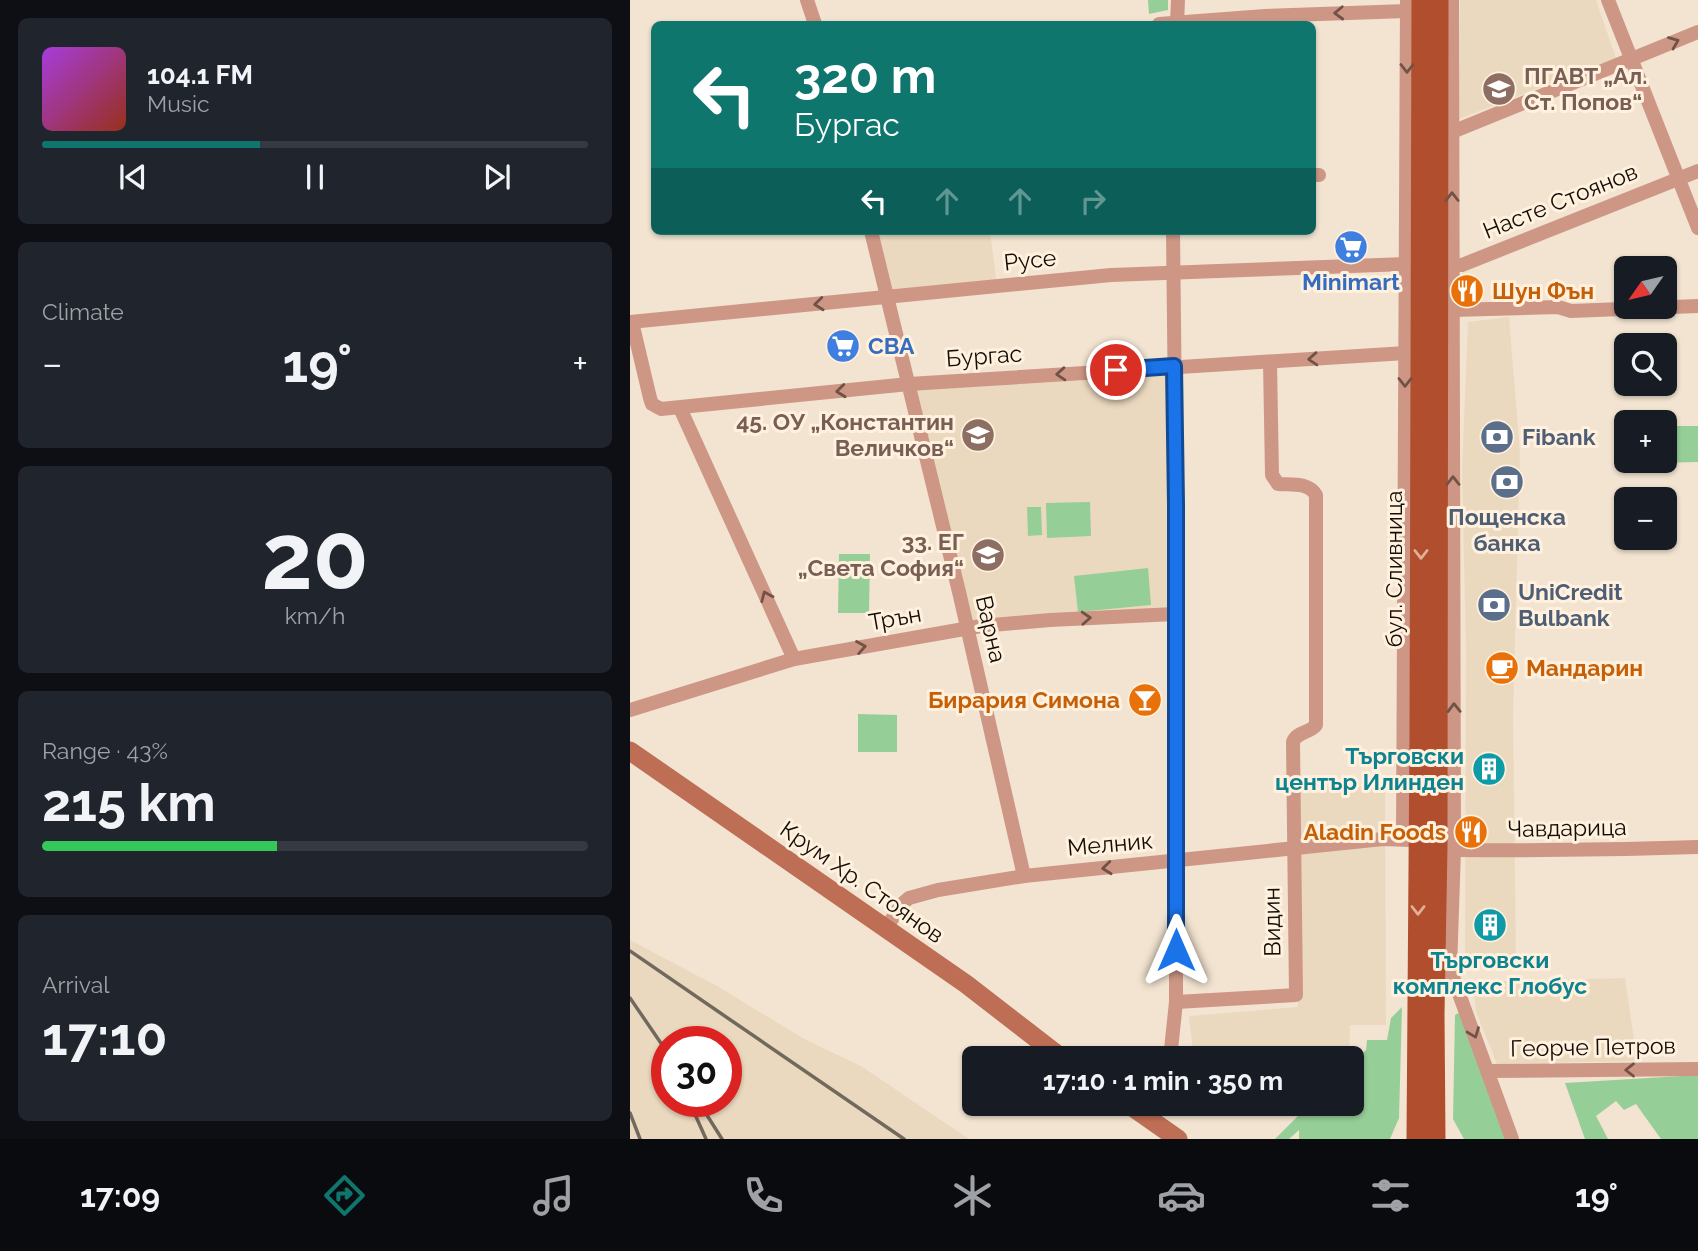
<!DOCTYPE html>
<html lang="en">
<head>
<meta charset="utf-8">
<style>
  :root { --surface:#171b24; --page:#20242c; --text:#f1f3f6; --muted:#9ea1a6; --line:#363941; --accent:#0f766e }
  body { margin:0; font-family:Raleway,sans-serif; background:var(--page); color:var(--text); height:100vh; display:flex; flex-direction:column; font-size:26px; white-space:nowrap }
  * { box-sizing:border-box; margin:0 }
  p { font-size:23px; color:var(--muted) }
  .icon { flex:none; width:38px; height:38px; fill:none; stroke:currentColor; stroke-width:2; stroke-linecap:round; stroke-linejoin:round }
  .map { position:relative; flex:1; overflow:hidden }
  .details { display:flex; flex-direction:column; gap:18px; padding:18px; background:#0d0f14; width:630px }
  .details>* { flex:none }
  .top-card { position:absolute; left:21px; top:21px; width:665px; height:214px; border-radius:10px; box-shadow:0 2px 5px #0004; background:#0f766e; color:#fff; overflow:hidden }
  .needle { width:46px; rotate:236deg }
  .fabs { position:absolute; left:984px; top:256px; display:grid; gap:14px }
  .fabs a { display:grid; place-items:center; width:63px; height:63px; border-radius:10px; background:var(--surface); box-shadow:0 2px 5px #0004; font-size:35px }
  .speed { position:absolute; left:21px; top:1026px; display:flex; gap:14px; font-size:35px; font-weight:700; text-align:center }
  .speed>* { display:grid; place-content:center; width:91px; height:91px; border-radius:50%; background:var(--surface); box-shadow:0 2px 5px #0004; line-height:1 }
  .speed .limit { border:10px solid #d22; background:#fff; color:#111 }
  .pin { position:absolute; display:grid; place-items:center; width:60px; height:60px; color:#fff; margin:-30px; border:4px solid #fff; border-radius:50%; box-shadow:0 2px 7px #0007 }
  .me { position:absolute; width:77px; margin:-38px; rotate:0deg; stroke-linejoin:round; filter:drop-shadow(0 0 5px #0008) }
  .turn { display:flex; align-items:center; gap:24px; height:147px; padding:0 28px; font-size:32px }
  .turn .icon { width:91px; height:91px; stroke-width:2.5 }
  .turn b { display:block; font-size:49px; line-height:60px }
  .lanes { display:flex; align-items:center; height:66px; padding:0 28px; background:#0003; justify-content:center; gap:35px; direction:ltr }
  .lanes .off { opacity:.35 }
  .big { font-size:52px; font-weight:700; line-height:1.1 }
  .details .card { flex:1; display:flex; flex-direction:column; justify-content:center; gap:10px; min-width:0; padding:0 24px; border-radius:10px; background:var(--page) }
  .details .dial { align-items:center; gap:0 }
  .dial b { font-size:91px; line-height:1 }
  .song { display:flex; align-items:center; gap:21px }
  .cover { width:84px; height:84px; border-radius:10px; background:linear-gradient(135deg,hsl(280 70% 55%),hsl(10 70% 35%)) }
  .played { height:7px; border-radius:4px; background:linear-gradient(90deg,var(--accent) 40%,var(--line) 40%) }
  .keys { display:flex; justify-content:space-around; direction:ltr }
  .heat { display:flex; justify-content:space-between; align-items:center; font-size:38px; direction:ltr }
  .charge { height:10px; border-radius:5px; background:linear-gradient(90deg,#34c759 43%,var(--line) 0) }
  .trip { position:absolute; left:332px; top:1046px; width:402px; height:70px; border-radius:10px; background:var(--surface); box-shadow:0 2px 5px #0004; font-weight:700; line-height:70px; text-align:center }
  .dock { display:flex; height:112px; justify-content:space-around; align-items:center; background:#090b0e; color:var(--muted) }
  .dock .icon { width:49px; height:49px }
  .dock .active { color:var(--accent) }
  .dock b { font-size:32px; color:var(--text) }
  main { display:flex; flex:1; min-height:0 }
  .map>svg:first-child { display:block }
  .built { fill:#ebd9bf; fill-rule:evenodd }
  .green { fill:#96ce97 }
  .lines { fill:none; stroke-linecap:round; stroke-linejoin:round }
  .street { stroke:#ce9785; stroke-width:14 }
  .secondary { stroke:#be6e54; stroke-width:19 }
  .primary { stroke:#b14e2e; stroke-width:21 }
  .rail { stroke:#71695d; stroke-width:3.5 }
  .oneway { stroke:#705246 }
  .oneway2 { stroke:#e0b098 }
  .route-casing { stroke:#114b97; stroke-width:18 }
  .route { stroke:#1a73e8; stroke-width:12 }
  .labels { text-anchor:middle; stroke-width:6; stroke-linejoin:round; paint-order:stroke }
  .education-label { font-size:23px; font-weight:bold; fill:#785e54; stroke:#fff1de; text-anchor:end }
  .street-label { font-size:23px; fill:#120d07; stroke:#fff1de }
  .shop-label { font-size:23px; font-weight:bold; fill:#366cbe; stroke:#fff1de }
  .food-label { font-size:23px; font-weight:bold; fill:#c56008; stroke:#fff1de; text-anchor:start }
  .service-label { font-size:23px; font-weight:bold; fill:#4e5e75; stroke:#fff1de; text-anchor:start }
  .culture-label { font-size:23px; font-weight:bold; fill:#0d838f; stroke:#fff1de; text-anchor:end }
</style>
</head>
<body>
<main>
<section class="details">
<div class="card">
<div class="song"><i class="cover"></i><div><b>104.1 FM</b><p>Music</p></div></div>
<div class="played"></div>
<div class="keys"><svg class="icon" aria-label="previous" viewBox="0 0 24 24"><path d="M18 5L8 12l10 7zM5 5v14"/></svg><svg class="icon" aria-label="pause" viewBox="0 0 24 24"><path d="M8 5v14M16 5v14"/></svg><svg class="icon" aria-label="next" viewBox="0 0 24 24"><path d="M6 5l10 7-10 7zM19 5v14"/></svg></div>
</div>
<div class="card"><p>Climate</p>
<div class="heat"><a>−</a><b class="big">19°</b><a>+</a></div>
</div>
<div class="card dial"><b>20</b><p>km/h</p></div>
<div class="card"><p>Range · 43%</p><b class="big">215 km</b><div class="charge"></div></div>
<div class="card"><p>Arrival</p><b class="big">17:10</b></div>
</section>
<div class="map">
<svg width="1068" height="1139" viewBox="0 0 1068 1139">
  <rect width="100%" height="100%" fill="#f2e4d1"/>
  <!-- built -->
  <g class="built">
    <polygon points="830,0 966,0 986,58 829,119"/>
    <polygon points="241,231 360,231 367,287 257,297"/>
    <polygon points="879,317 890,454 883,715 886,965 835,967 836,649 832,469 838,322"/>
    <polygon points="544,366 545,614 338,628 279,384"/>
    <polygon points="755,786 756,1025 720,1025 719,1059 564,1059 559,1016 668,1007 670,788"/>
    <path d="M0 940 87 986 176 1040 231 1066 339 1139H0ZM37 1041H96V1101H37Z"/>
    <polygon points="995,978 1007,1061 867,1064 846,1012 843,982"/>
  </g>
  <!-- green -->
  <g class="green">
    <polygon points="518,0 538,0 538,10 519,14"/>
    <polygon points="1034,426 1068,426 1068,462 985,464 984,427 996,427 996,460 1034,460"/>
    <polygon points="460,502 461,536 417,538 416,503"/>
    <polygon points="397,507 411,507 412,535 398,536"/>
    <polygon points="209,554 240,554 239,613 208,613"/>
    <polygon points="518,568 521,605 448,612 444,576"/>
    <polygon points="228,714 267,715 267,752 228,752"/>
    <polygon points="772,1007 769,1118 760,1139 669,1139 669,1130 659,1139 645,1139 680,1104 723,1104 723,1062 736,1050 737,1040 757,1040 761,1018"/>
    <polygon points="828,1013 831,1016 876,1139 834,1139 823,1119 825,1015"/>
    <polygon points="1068,1075 1068,1139 1031,1139 1006,1104 994,1110 986,1101 966,1116 978,1139 955,1139 935,1083"/>
  </g>
  <g class="lines">
    <!-- street -->
    <g class="street">
      <polyline points="177,0 185,24"/>
      <polyline points="978,0 1068,228"/>
      <polyline points="529,24 635,16 777,11"/>
      <polyline points="547,24 548,0"/>
      <polyline points="822,132 1068,32"/>
      <polyline points="682,175 689,175"/>
      <polyline points="241,231 330,596 394,876"/>
      <polyline points="823,310 928,307 941,311 1068,306"/>
      <polyline points="0,322 481,275 776,264 832,265 1068,171"/>
      <polyline points="2,322 20,398 22,404 31,409 279,384 776,353"/>
      <polyline points="50,408 164,659"/>
      <polyline points="0,710 164,659 351,626 420,620 545,614"/>
      <polyline points="773,839 777,0"/>
      <path d="M814 848 824 850C905 851 986 850 1068 847"/>
      <polyline points="256,928 272,904 279,898 308,890 394,876 753,839 781,840"/>
      <polyline points="820,969 882,1139"/>
      <polyline points="809,993 813,980 820,969 824,850 822,0"/>
      <path d="M546 1002 666 995 663 742C666 732 680 733 686 725V495C678 482 662 485 648 484L642 475 640 362"/>
      <polyline points="540,1059 546,1002 546,504 543,231"/>
      <polyline points="858,1071 1068,1069"/>
    </g>
    <!-- secondary -->
    <g class="secondary">
      <polyline points="0,751 336,984 433,1059"/>
      <polyline points="498,1104 548,1139"/>
    </g>
    <!-- primary -->
    <g class="primary">
      <polyline points="787,1139 790,735 792,0"/>
      <polyline points="805,1139 804,1014 807,846 808,0"/>
    </g>
    <!-- rail -->
    <g class="rail">
      <polyline points="0,951 274,1139"/>
      <polyline points="0,998 37,1052"/>
      <polyline points="59,1101 76,1139"/>
      <polyline points="68,1101 92,1139"/>
      <polyline points="0,1113 10,1139"/>
    </g>
  </g>
  <!-- one-way arrows -->
  <defs><path id="oneway-chevron" d="M-2-3.5L2.5 0L-2 3.5" fill="none" stroke-width="1.6" stroke-linecap="round" stroke-linejoin="round" transform="scale(1.75)"/></defs>
  <g class="oneway">
    <use href="#oneway-chevron" transform="translate(709 13) rotate(178)"/>
    <use href="#oneway-chevron" transform="translate(1044 42) rotate(-22)"/>
    <use href="#oneway-chevron" transform="translate(777 68) rotate(90)"/>
    <use href="#oneway-chevron" transform="translate(822 197) rotate(-90)"/>
    <use href="#oneway-chevron" transform="translate(189 304) rotate(174)"/>
    <use href="#oneway-chevron" transform="translate(683 359) rotate(176)"/>
    <use href="#oneway-chevron" transform="translate(431 374) rotate(176)"/>
    <use href="#oneway-chevron" transform="translate(775 382) rotate(90)"/>
    <use href="#oneway-chevron" transform="translate(211 391) rotate(174)"/>
    <use href="#oneway-chevron" transform="translate(823 481) rotate(-90)"/>
    <use href="#oneway-chevron" transform="translate(136 596) rotate(-114)"/>
    <use href="#oneway-chevron" transform="translate(456 618) rotate(-3)"/>
    <use href="#oneway-chevron" transform="translate(231 647) rotate(-10)"/>
    <use href="#oneway-chevron" transform="translate(824 708) rotate(-91)"/>
    <use href="#oneway-chevron" transform="translate(477 868) rotate(174)"/>
    <use href="#oneway-chevron" transform="translate(844 1033) rotate(69)"/>
    <use href="#oneway-chevron" transform="translate(1000 1070) rotate(180)"/>
  </g>
  <g class="oneway2">
    <use href="#oneway-chevron" transform="translate(791 554) rotate(90)"/>
    <use href="#oneway-chevron" transform="translate(788 910) rotate(90)"/>
  </g>
  <g class="lines">
    <!-- route casing -->
    <g class="route-casing">
      <polyline id="route" points="486,370 544,366 546,504 546,950"/>
    </g>
    <!-- route -->
    <use href="#route" class="route"/>
  </g>
  <!-- icons -->
  <defs>
    <g id="school-disc" transform="scale(1.75)"><circle r="9.5" fill="#8d6e63" stroke="#fff1de"/><path d="M0-5L7-2L0 1L-7-2ZM-4 1L0 2.5L4 1V4Q0 6-4 4Z" fill="#fff"/></g>
    <g id="supermarket-disc" transform="scale(1.75)"><circle r="9.5" fill="#3f7fe0" stroke="#fff1de"/><path d="M-6-5.5h2.5l.6 2H6L4.5 2H-2.5L-4.4-4H-6ZM-1.5 3.2a1.3 1.3 0 1 0 .1 0ZM3 3.2a1.3 1.3 0 1 0 .1 0Z" fill="#fff"/></g>
    <g id="restaurant-disc" transform="scale(1.75)"><circle r="9.5" fill="#e8710a" stroke="#fff1de"/><path d="M-5-6h1v4h1v-4h1v4h1v-4h1v5L-1.5 .5V6h-2V.5L-5-1ZM5-6V6H3V1.5H1.5Q1.5-4 5-6Z" fill="#fff"/></g>
    <g id="bank-disc" transform="scale(1.75)"><circle r="9.5" fill="#5c6f8a" stroke="#fff1de"/><path d="M-6-4H6V4H-6ZM0-2.3a2.3 2.3 0 1 0 0 4.6a2.3 2.3 0 1 0 0-4.6Z" fill="#fff"/></g>
    <g id="cafe-disc" transform="scale(1.75)"><circle r="9.5" fill="#e8710a" stroke="#fff1de"/><path d="M-5.5-4.5H6V0H3Q3 3.5 0 3.5H-2.5Q-5.5 3.5-5.5 0ZM3-3.2v2h1.7v-2ZM-6 4.5H4V6H-6Z" fill="#fff"/></g>
    <g id="bar-disc" transform="scale(1.75)"><circle r="9.5" fill="#e8710a" stroke="#fff1de"/><path d="M-6-5H6L.8 .8V4.5H3.5V6h-7V4.5H-.8V.8Z" fill="#fff"/></g>
    <g id="building-disc" transform="scale(1.75)"><circle r="9.5" fill="#0f9aa8" stroke="#fff1de"/><path d="M-4-6H4V6H1V3H-1V6H-4ZM-2.5-4.3h1.7v1.8h-1.7ZM.8-4.3h1.7v1.8H.8ZM-2.5-1h1.7V.8h-1.7ZM.8-1h1.7V.8H.8Z" fill="#fff"/></g>
  </defs>
  <g fill-rule="evenodd">
    <use href="#school-disc" x="869" y="89"/>
    <use href="#supermarket-disc" x="721" y="247"/>
    <use href="#restaurant-disc" x="837" y="291"/>
    <use href="#supermarket-disc" x="213" y="346"/>
    <use href="#school-disc" x="348" y="435"/>
    <use href="#bank-disc" x="867" y="437"/>
    <use href="#bank-disc" x="877" y="482"/>
    <use href="#school-disc" x="358" y="555"/>
    <use href="#bank-disc" x="864" y="605"/>
    <use href="#cafe-disc" x="872" y="668"/>
    <use href="#bar-disc" x="515" y="700"/>
    <use href="#building-disc" x="859" y="769"/>
    <use href="#restaurant-disc" x="841" y="832"/>
    <use href="#building-disc" x="860" y="925"/>
  </g>
  <g class="labels">
    <!-- education labels -->
    <g class="education-label">
      <text x="894" y="84" text-anchor="start">ПГАВТ „Ал.<tspan x="894" dy="26">Ст. Попов“</tspan></text>
      <text x="324" y="430">45. ОУ „Константин<tspan x="324" dy="26">Величков“</tspan></text>
      <text x="334" y="550">33. ЕГ<tspan x="334" dy="26">„Света София“</tspan></text>
    </g>
    <!-- street labels -->
    <g class="street-label">
      <text transform="translate(930 201) rotate(-22)" y="8">Насте Стоянов</text>
      <text transform="translate(400 260) rotate(-6)" y="8">Русе</text>
      <text transform="translate(354 356) rotate(-4)" y="8">Бургас</text>
      <text transform="translate(764 569) rotate(-90)" y="8">бул. Сливница</text>
      <text transform="translate(265 618) rotate(-10)" y="8">Трън</text>
      <text transform="translate(361 629) rotate(77)" y="8">Варна</text>
      <text transform="translate(937 828) rotate(-1)" y="8">Чавдарица</text>
      <text transform="translate(480 844) rotate(-5)" y="8">Мелник</text>
      <text transform="translate(232 882) rotate(35)" y="8">Крум Хр. Стоянов</text>
      <text transform="translate(642 922) rotate(-91)" y="8">Видин</text>
      <text transform="translate(963 1047) rotate(-1)" y="8">Георче Петров</text>
    </g>
    <!-- shop labels -->
    <g class="shop-label">
      <text x="721" y="290">Minimart</text>
      <text x="238" y="354" text-anchor="start">CBA</text>
    </g>
    <!-- food labels -->
    <g class="food-label">
      <text x="862" y="299">Шун Фън</text>
      <text x="896" y="676">Мандарин</text>
      <text x="490" y="708" text-anchor="end">Бирария Симона</text>
      <text x="816" y="840" text-anchor="end">Aladin Foods</text>
    </g>
    <!-- service labels -->
    <g class="service-label">
      <text x="892" y="445">Fibank</text>
      <text x="877" y="525" text-anchor="middle">Пощенска<tspan x="877" dy="26">банка</tspan></text>
      <text x="888" y="600">UniCredit<tspan x="888" dy="26">Bulbank</tspan></text>
    </g>
    <!-- culture labels -->
    <g class="culture-label">
      <text x="834" y="764">Търговски<tspan x="834" dy="26">център Илинден</tspan></text>
      <text x="860" y="968" text-anchor="middle">Търговски<tspan x="860" dy="26">комплекс Глобус</tspan></text>
    </g>
  </g>
</svg>
<div class="fabs">
<a><svg class="needle" viewBox="-14 -14 28 28"><path d="M0-13l5 13h-10z" fill="#e53935"/><path d="M0 13l5-13h-10z" fill="#9ea1a6"/></svg></a>
<a><svg class="icon" aria-label="search" viewBox="0 0 24 24"><circle cx="10" cy="10" r="6"/><path d="M15 15l6 6"/></svg></a>
<a>+</a>
<a>−</a>
</div>
<div class="speed"><div class="limit">30</div></div>
<div class="pin" style="left:486px;top:370px;background:#d93025"><svg class="icon" aria-label="arrive" viewBox="0 0 24 24"><path d="M6 21V4h12l-3 4 3 4H6"/></svg></div>
<svg class="me" style="left:546px;top:950px" viewBox="-20 -20 40 40"><path d="M0-17L14 15 0 8-14 15z" fill="#1a73e8" stroke="#fff" stroke-width="4"/></svg>
<div class="trip">17:10 · 1 min · 350 m</div>
<div class="top-card">
<div class="turn"><svg class="icon" aria-label="left" viewBox="0 0 24 24"><path d="M17 20v-9H6M10 6l-5 5 5 5"/></svg><div><b>320 m</b>Бургас</div></div>
<div class="lanes"><svg class="icon" aria-label="left" viewBox="0 0 24 24"><path d="M17 20v-9H6M10 6l-5 5 5 5"/></svg><svg class="icon off" aria-label="ahead" viewBox="0 0 24 24"><path d="M12 20V5M6 11l6-6 6 6"/></svg><svg class="icon off" aria-label="ahead" viewBox="0 0 24 24"><path d="M12 20V5M6 11l6-6 6 6"/></svg><svg class="icon off" aria-label="right" viewBox="0 0 24 24"><path d="M7 20v-9h11M14 6l5 5-5 5"/></svg></div>
</div>
</div>
</main>
<nav class="dock">
<b>17:09</b>
<svg class="icon active" aria-label="directions" viewBox="0 0 24 24"><path d="M12 3l9 9-9 9-9-9zM9 14v-3h6M13 9l2 2-2 2"/></svg>
<svg class="icon" aria-label="music" viewBox="0 0 24 24"><path d="M9 18V5l10-2v13"/><circle cx="6" cy="18" r="3"/><circle cx="16" cy="16" r="3"/></svg>
<svg class="icon" aria-label="phone" viewBox="0 0 24 24"><path d="M5 4h4l2 5-3 2q2 4 5 5l2-3 5 2v4C11 20 4 13 5 4z"/></svg>
<svg class="icon" aria-label="climate" viewBox="0 0 24 24"><path d="M12 3v18M4 7l16 10M4 17L20 7"/></svg>
<svg class="icon" aria-label="car" viewBox="0 0 24 24"><path d="M5 17H2v-5l4-1 3-4h7l3 4 3 1v5h-3M9 17h6M6 11h13"/><circle cx="7" cy="17" r="2"/><circle cx="17" cy="17" r="2"/></svg>
<svg class="icon" aria-label="filters" viewBox="0 0 24 24"><path d="M4 7h16M4 17h16"/><circle cx="9" cy="7" r="2"/><circle cx="15" cy="17" r="2"/></svg>
<b>19°</b>
</nav>
</body>
</html>
